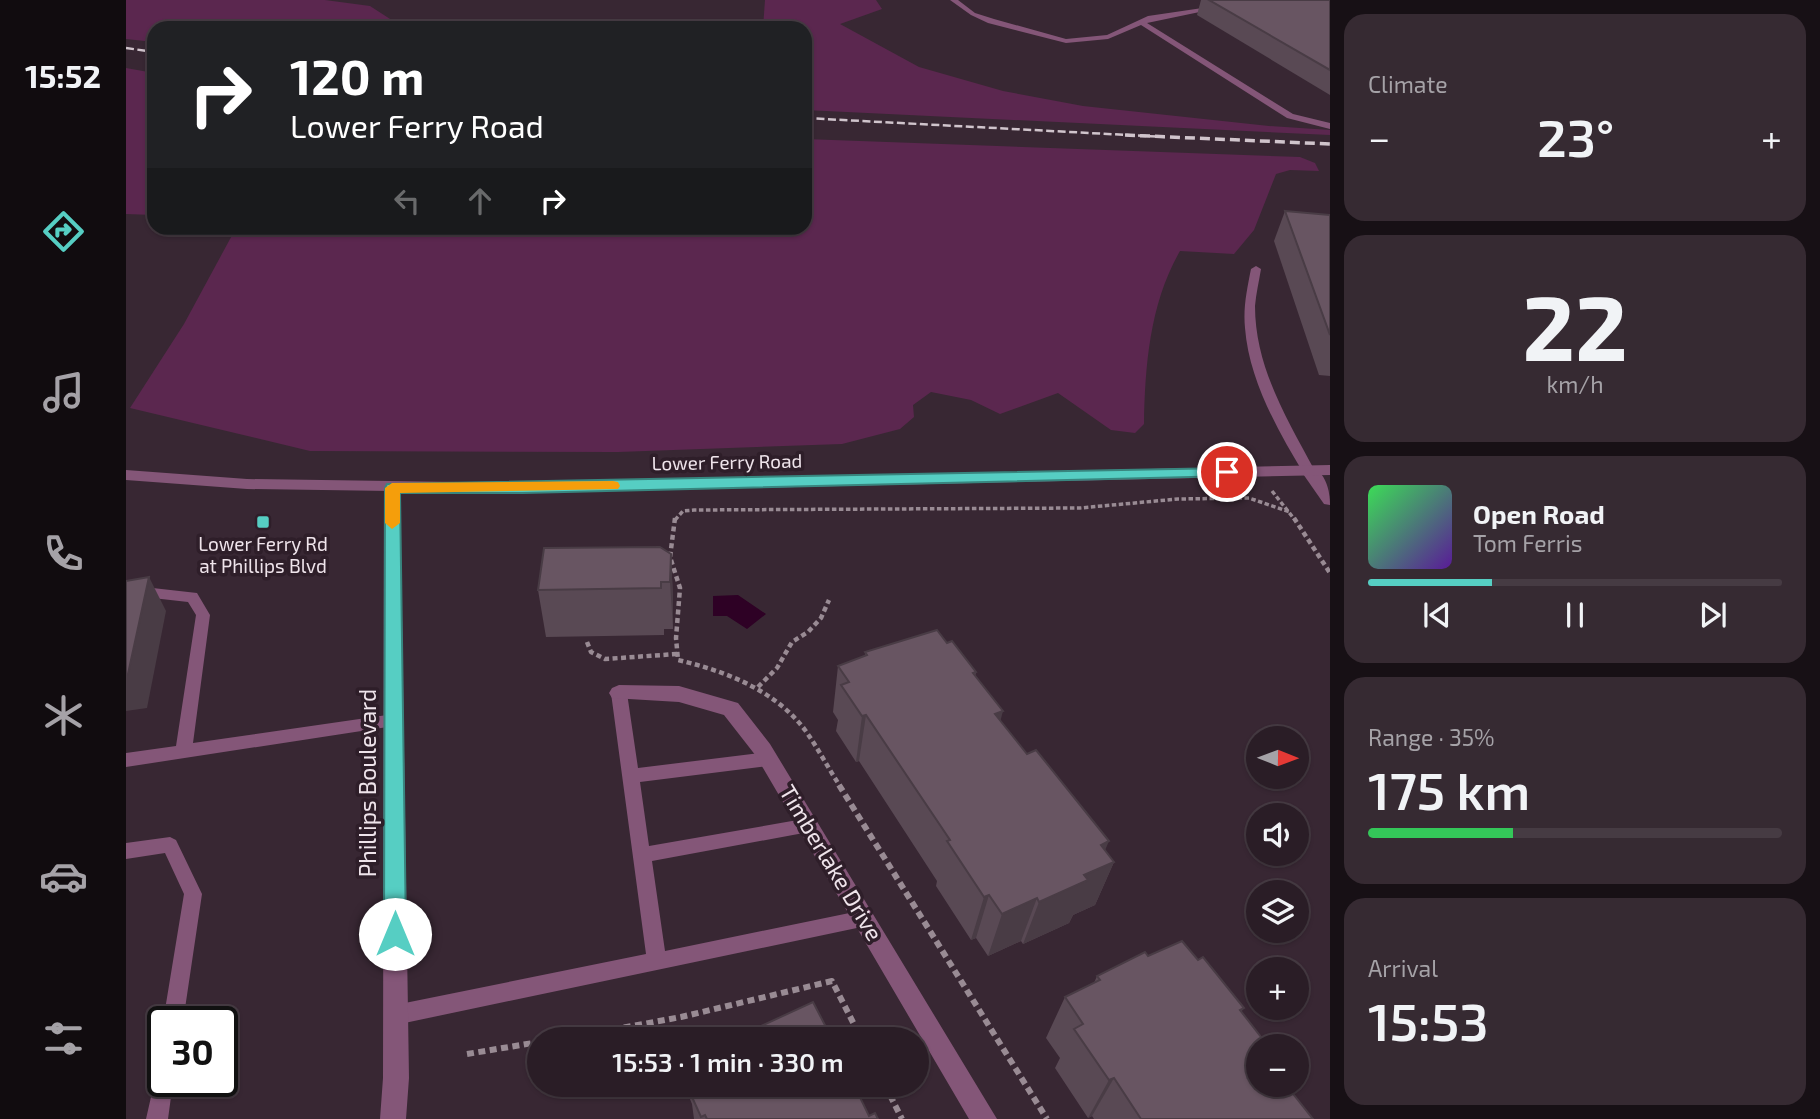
<!DOCTYPE html>
<html lang="en">
<head>
<meta charset="utf-8">
<style>
  :root { --surface:#2a1d26; --page:#362a32; --text:#f1f3f6; --muted:#a5a2a7; --line:#463b43; --accent:#56cec3 }
  body { margin:0; font-family:"Exo 2",sans-serif; background:var(--page); color:var(--text); height:100vh; display:flex; flex-direction:column; font-size:26px; white-space:nowrap }
  * { box-sizing:border-box; margin:0 }
  p { font-size:23px; color:var(--muted) }
  .icon { flex:none; width:38px; height:38px; fill:none; stroke:currentColor; stroke-width:2; stroke-linecap:round; stroke-linejoin:round }
  .map { position:relative; flex:1; overflow:hidden }
  .panel { display:flex; flex-direction:column; gap:14px; padding:14px; background:#171015; width:490px }
  .panel>* { flex:none }
  .top-card { position:absolute; left:21px; top:21px; width:665px; height:214px; border-radius:21px; box-shadow:0 2px 5px #0004,0 0 0 2px var(--line); background:#202124; color:#fff; overflow:hidden }
  .needle { width:46px; rotate:91deg }
  .controls { position:absolute; left:1120px; top:726px; display:grid; gap:14px }
  .controls a { display:grid; place-items:center; width:63px; height:63px; border-radius:50%; background:var(--surface); box-shadow:0 2px 5px #0004,0 0 0 2px var(--line); font-size:35px }
  .speed { position:absolute; left:21px; top:1006px; display:flex; gap:14px; font-size:35px; font-weight:700; text-align:center }
  .speed>* { display:grid; place-content:center; width:91px; height:91px; border-radius:50%; background:var(--surface); box-shadow:0 2px 5px #0004,0 0 0 2px var(--line); line-height:1 }
  .speed .limit { border:4px solid #111; border-radius:10px; background:#fff; color:#111 }
  .pin { position:absolute; display:grid; place-items:center; width:60px; height:60px; color:#fff; margin:-30px; border:4px solid #fff; border-radius:50%; box-shadow:0 2px 7px #0007 }
  .me { position:absolute; width:77px; margin:-38px; rotate:0deg; stroke-linejoin:round; filter:drop-shadow(0 0 5px #0008) }
  .turn { display:flex; align-items:center; gap:24px; height:147px; padding:0 28px; font-size:32px }
  .turn .icon { width:91px; height:91px; stroke-width:2.5 }
  .turn b { display:block; font-size:49px; line-height:60px }
  .lanes { display:flex; align-items:center; height:66px; padding:0 28px; background:#0003; justify-content:center; gap:35px; direction:ltr }
  .lanes .off { opacity:.35 }
  .big { font-size:52px; font-weight:600; line-height:1.1 }
  .panel .card { flex:1; display:flex; flex-direction:column; justify-content:center; gap:10px; min-width:0; padding:0 24px; border-radius:21px; background:var(--page) }
  .panel .dial { align-items:center; gap:0 }
  .dial b { font-size:91px; line-height:1 }
  .song { display:flex; align-items:center; gap:21px }
  .cover { width:84px; height:84px; border-radius:10px; background:linear-gradient(135deg,hsl(130 70% 55%),hsl(270 70% 35%)) }
  .played { height:7px; border-radius:4px; background:linear-gradient(90deg,var(--accent) 30%,var(--line) 30%) }
  .keys { display:flex; justify-content:space-around; direction:ltr }
  .heat { display:flex; justify-content:space-between; align-items:center; font-size:38px; direction:ltr }
  .charge { height:10px; border-radius:5px; background:linear-gradient(90deg,#34c759 35%,var(--line) 0) }
  .trip { position:absolute; left:401px; top:1027px; width:402px; height:70px; border-radius:35px; background:var(--surface); box-shadow:0 2px 5px #0004,0 0 0 2px var(--line); font-weight:600; line-height:70px; text-align:center }
  main { display:flex; flex:1; min-height:0 }
  .tabs { display:flex; flex-direction:column; width:126px; justify-content:space-around; align-items:center; background:#110c0f; color:var(--muted) }
  .tabs .icon { width:49px; height:49px }
  .tabs .on { color:var(--accent) }
  .tabs b { font-size:32px; color:var(--text) }
  .map>svg:first-child { display:block }
  .green { fill:#5b274f }
  .water { fill:#2e0125 }
  .lines { fill:none; stroke-linecap:round; stroke-linejoin:round }
  .path-far2 { stroke:#998b94; stroke-width:3.5; stroke-dasharray:4.5 2.5; stroke-linecap:butt }
  .path-far1 { stroke:#998b94; stroke-width:4.5; stroke-dasharray:5 3.5; stroke-linecap:butt }
  .path { stroke:#998b94; stroke-width:6; stroke-dasharray:7 4.5; stroke-linecap:butt }
  .service { fill:#845678; fill-rule:evenodd }
  .minor { fill:#845678; fill-rule:evenodd }
  .tertiary { fill:#845678; fill-rule:evenodd }
  .rail-far1 { stroke:#d0c4cc; stroke-width:2.5; stroke-dasharray:8 3.5; stroke-linecap:butt }
  .rail { stroke:#d0c4cc; stroke-width:3.5; stroke-dasharray:10 5; stroke-linecap:butt }
  .wall { fill:#594954 }
  .shaded-wall { fill:#493c45 }
  .building { fill:#685562; stroke:#493c45; stroke-width:2 }
  .route { fill:#56cec3; stroke:#38867f; stroke-width:2 }
  .slow { fill:#f59e0b }
  .poi-dot { fill:#56cec3; stroke:#2e1e29; stroke-width:2.5 }
  .labels { text-anchor:middle; stroke-width:7; stroke-linejoin:round; paint-order:stroke }
  .street-label { font-size:19px; fill:#efe4eb; stroke:#2e1e29 }
  .poi-label { font-size:19px; fill:#efe4eb; stroke:#2e1e29 }
  .near-street-label { font-size:23px; fill:#efe4eb; stroke:#2e1e29 }
</style>
</head>
<body>
<main>
<nav class="tabs">
<b>15:52</b>
<svg class="icon on" aria-label="directions" viewBox="0 0 24 24"><path d="M12 3l9 9-9 9-9-9zM9 14v-3h6M13 9l2 2-2 2"/></svg>
<svg class="icon" aria-label="music" viewBox="0 0 24 24"><path d="M9 18V5l10-2v13"/><circle cx="6" cy="18" r="3"/><circle cx="16" cy="16" r="3"/></svg>
<svg class="icon" aria-label="phone" viewBox="0 0 24 24"><path d="M5 4h4l2 5-3 2q2 4 5 5l2-3 5 2v4C11 20 4 13 5 4z"/></svg>
<svg class="icon" aria-label="climate" viewBox="0 0 24 24"><path d="M12 3v18M4 7l16 10M4 17L20 7"/></svg>
<svg class="icon" aria-label="car" viewBox="0 0 24 24"><path d="M5 17H2v-5l4-1 3-4h7l3 4 3 1v5h-3M9 17h6M6 11h13"/><circle cx="7" cy="17" r="2"/><circle cx="17" cy="17" r="2"/></svg>
<svg class="icon" aria-label="filters" viewBox="0 0 24 24"><path d="M4 7h16M4 17h16"/><circle cx="9" cy="7" r="2"/><circle cx="15" cy="17" r="2"/></svg>
</nav>
<div class="map">
<svg width="1204" height="1119" viewBox="0 0 1204 1119">
  <rect width="100%" height="100%" fill="#382733"/>
  <!-- green -->
  <g class="green">
    <polygon points="0,0 199,0 244,6 278,28 28,28 28,42 0,39"/>
    <polygon points="639,0 750,0 756,9 714,24 793,67 877,91 957,106 1143,126 1204,130 1204,135 679,110 679,28 637,28"/>
    <polygon points="0,68 28,73 28,215 0,214"/>
    <path d="M679 139 1174 157 1189 163 1193 171 1164 170 1150 174 1128 230 1108 254 1054 251C1024 303 1019 365 1018 424L1009 433 985 430 932 393 874 414 845 400 805 392 787 405 788 417 774 429 716 444 492 452 184 451 4 408 58 324 110 228H679Z"/>
  </g>
  <!-- water -->
  <polygon class="water" points="612,595 640,614 621,629 601,616 587,616 587,596"/>
  <g class="lines">
    <!-- path-far2 -->
    <g class="path-far2">
      <polyline points="1146,491 1169,520"/>
      <polyline points="549,520 557,511 568,510 954,508 1052,499 1123,498 1164,512"/>
    </g>
    <!-- path-far1 -->
    <g class="path-far1">
      <path d="M549 518 544 557 554 588 550 638 552 660C599 671 649 690 679 730 692 748 702 768 714 786"/>
      <polyline points="1168,518 1204,573"/>
      <polyline points="461,642 465,652 479,659 551,654"/>
      <polyline points="632,687 651,668 666,642 682,632 695,618 703,600"/>
    </g>
    <!-- path -->
    <g class="path">
      <polyline points="713,785 921,1119"/>
      <polyline points="430,1040 555,1017 706,981 736,1040"/>
      <polyline points="341,1054 413,1042"/>
      <polyline points="759,1085 776,1119"/>
    </g>
    <!-- service -->
    <g class="service">
      <polygon points="824,0 832,0 849,13 868,19 940,39 981,35 1022,16 1090,6 1088,9 1021,23 1167,114 1204,123 1204,129 1161,118 1015,25 982,39 940,43 862,23 845,15"/>
      <path d="M1130 266 1135 269C1133 281 1130 294 1129 306 1129 367 1161 419 1189 471L1188 474H1178C1152 431 1123 380 1119 328 1117 308 1121 289 1125 269Z"/>
      <polygon points="0,585 71,593 84,615 67,743 268,714 274,715 276,720 274,725 268,726 0,767 0,753 50,746 70,615 62,602 0,595"/>
      <polygon points="493,687 499,689 501,693 512,768 642,752 648,754 650,759 648,764 642,766 514,782 523,846 683,818 689,820 692,825 689,830 683,832 526,861 539,951 738,910 745,913 747,919 745,925 269,1025 262,1022 259,1015 262,1008 269,1005 520,954 485,693 487,689"/>
      <polygon points="44,837 50,840 76,894 57,1022 37,1022 58,894 39,853 0,859 0,843"/>
      <polygon points="37,1072 37,1082 47,1082 42,1119 20,1119 30,1075"/>
    </g>
    <!-- minor -->
    <g class="minor">
      <path d="M1183 466C1200 471 1204 491 1204 505L1198 504 1175 471Z"/>
      <polygon points="266,483 274,488 283,1078 280,1119 254,1119 257,1078 258,488"/>
      <polygon points="493,685 553,686 612,703 644,744 871,1119 843,1119 630,756 598,715 553,702 486,698 483,693 486,688"/>
    </g>
    <!-- tertiary -->
    <polygon class="tertiary" points="1204,465 1204,475 397,493 121,489 0,480 0,470 121,479 397,483"/>
    <!-- rail-far1 -->
    <g class="rail-far1">
      <polyline points="0,48 28,52"/>
      <polyline points="679,118 1039,137"/>
    </g>
    <!-- rail -->
    <polyline class="rail" points="999,135 1204,144"/>
  </g>
  <!-- wall -->
  <g class="wall">
    <polygon points="1075,0 1204,0 1204,95 1071,15"/>
    <polygon points="1159,211 1204,215 1204,376 1193,375 1148,241"/>
    <polygon points="545,554 547,600 547,629 538,629 538,635 420,637 412,590"/>
    <polygon points="821,643 850,672 849,677 874,721 988,862 969,905 947,915 943,923 897,944 895,941 862,956 850,938 845,940 810,886 811,881 733,761 730,762 710,731 712,720 707,712 712,666 739,656 739,652"/>
    <polygon points="1022,956 1072,960 1118,1008 1115,1012 1132,1085 1187,1119 968,1119 966,1116 962,1118 929,1068 934,1058 920,1038 939,997 968,983 971,976"/>
    <polygon points="558,1085 728,1085 743,1116 752,1119 568,1119 566,1104"/>
  </g>
  <!-- shaded-wall -->
  <g class="shaded-wall">
    <polygon points="545,554 547,600 547,629 544,582"/>
    <polygon points="23,577 40,611 21,708 0,711 0,675"/>
    <polygon points="877,711 865,757 869,714"/>
    <polygon points="740,715 733,761 730,762 736,716"/>
    <polygon points="983,841 971,869 988,862 969,905 947,915 943,923 897,944 913,902 958,875 975,845"/>
    <polygon points="863,895 850,938 845,940 858,897"/>
    <polygon points="911,898 895,941 862,956 876,914"/>
    <polygon points="988,1078 966,1116 962,1118 983,1080"/>
  </g>
  <!-- building -->
  <g class="building">
    <polygon points="1083,0 1204,0 1204,70"/>
    <polygon points="1159,211 1204,215 1204,335"/>
    <polygon points="534,547 545,554 544,582 535,582 535,588 412,590 418,548"/>
    <polygon points="23,577 2,674 0,675 0,581"/>
    <polygon points="811,630 821,643 826,641 850,672 847,673 877,711 869,714 901,754 910,750 983,841 975,845 988,862 958,875 962,880 913,902 911,898 876,914 863,895 858,897 821,841 824,840 740,715 736,716 715,685 723,682 712,666 741,655 739,652"/>
    <polygon points="1056,941 1072,960 1077,957 1118,1008 1114,1010 1142,1046 1132,1046 1132,1085 1160,1085 1187,1119 1015,1119 988,1078 983,1080 948,1029 957,1024 939,997 974,980 971,976 1019,952 1022,956"/>
    <polygon points="687,1002 702,1031 705,1029 710,1040 605,1040"/>
    <polygon points="566,1085 728,1085 743,1116 749,1113 752,1119 581,1119 579,1115 575,1117 566,1097 570,1094"/>
  </g>
  <!-- route -->
  <polygon class="route" points="1101,468 1109,472 1106,476 397,493 274,493 280,934 277,942 269,944 261,942 258,934 259,488 261,484"/>
  <!-- slow -->
  <polygon class="slow" points="487,481 492,482 494,486 492,489 274,493 274,523 266,529 259,523 259,488 266,483"/>
  <!-- markers -->
  <rect class="poi-dot" x="130" y="515" width="14" height="14" rx="3.5"/>
  <g class="labels">
    <!-- street labels -->
    <g class="street-label">
      <text transform="translate(601 462) rotate(-1)" y="7">Lower Ferry Road</text>
    </g>
    <!-- poi labels -->
    <g class="poi-label">
      <text x="137" y="551">Lower Ferry Rd<tspan x="137" dy="22">at Phillips Blvd</tspan></text>
    </g>
    <!-- near-street labels -->
    <g class="near-street-label">
      <text transform="translate(242 783) rotate(-90)" y="8">Phillips Boulevard</text>
      <text transform="translate(705 863) rotate(59)" y="8">Timberlake Drive</text>
    </g>
  </g>
</svg>
<div class="controls">
<a><svg class="needle" viewBox="-14 -14 28 28"><path d="M0-13l5 13h-10z" fill="#e53935"/><path d="M0 13l5-13h-10z" fill="#a5a2a7"/></svg></a>
<a><svg class="icon" aria-label="sound" viewBox="0 0 24 24"><path d="M4 9h4l5-4v14l-5-4H4zM17 9q2 3 0 6"/></svg></a>
<a><svg class="icon" aria-label="layers" viewBox="0 0 24 24"><path d="M12 4l9 5-9 5-9-5zM3 14l9 5 9-5"/></svg></a>
<a>+</a>
<a>−</a>
</div>
<div class="speed"><div class="limit">30</div></div>
<div class="pin" style="left:1101px;top:472px;background:#d93025"><svg class="icon" aria-label="arrive" viewBox="0 0 24 24"><path d="M6 21V4h12l-3 4 3 4H6"/></svg></div>
<svg class="me" style="left:269px;top:934px" viewBox="-20 -20 40 40"><circle r="19" fill="#fff"/><path d="M0-13L10 11 0 6-10 11z" fill="#56cec3"/></svg>
<div class="trip">15:53 · 1 min · 330 m</div>
<div class="top-card">
<div class="turn"><svg class="icon" aria-label="right" viewBox="0 0 24 24"><path d="M7 20v-9h11M14 6l5 5-5 5"/></svg><div><b>120 m</b>Lower Ferry Road</div></div>
<div class="lanes"><svg class="icon off" aria-label="left" viewBox="0 0 24 24"><path d="M17 20v-9H6M10 6l-5 5 5 5"/></svg><svg class="icon off" aria-label="ahead" viewBox="0 0 24 24"><path d="M12 20V5M6 11l6-6 6 6"/></svg><svg class="icon" aria-label="right" viewBox="0 0 24 24"><path d="M7 20v-9h11M14 6l5 5-5 5"/></svg></div>
</div>
</div>
<section class="panel">
<div class="card"><p>Climate</p>
<div class="heat"><a>−</a><b class="big">23°</b><a>+</a></div>
</div>
<div class="card dial"><b>22</b><p>km/h</p></div>
<div class="card">
<div class="song"><i class="cover"></i><div><b>Open Road</b><p>Tom Ferris</p></div></div>
<div class="played"></div>
<div class="keys"><svg class="icon" aria-label="previous" viewBox="0 0 24 24"><path d="M18 5L8 12l10 7zM5 5v14"/></svg><svg class="icon" aria-label="pause" viewBox="0 0 24 24"><path d="M8 5v14M16 5v14"/></svg><svg class="icon" aria-label="next" viewBox="0 0 24 24"><path d="M6 5l10 7-10 7zM19 5v14"/></svg></div>
</div>
<div class="card"><p>Range · 35%</p><b class="big">175 km</b><div class="charge"></div></div>
<div class="card"><p>Arrival</p><b class="big">15:53</b></div>
</section>
</main>
</body>
</html>
